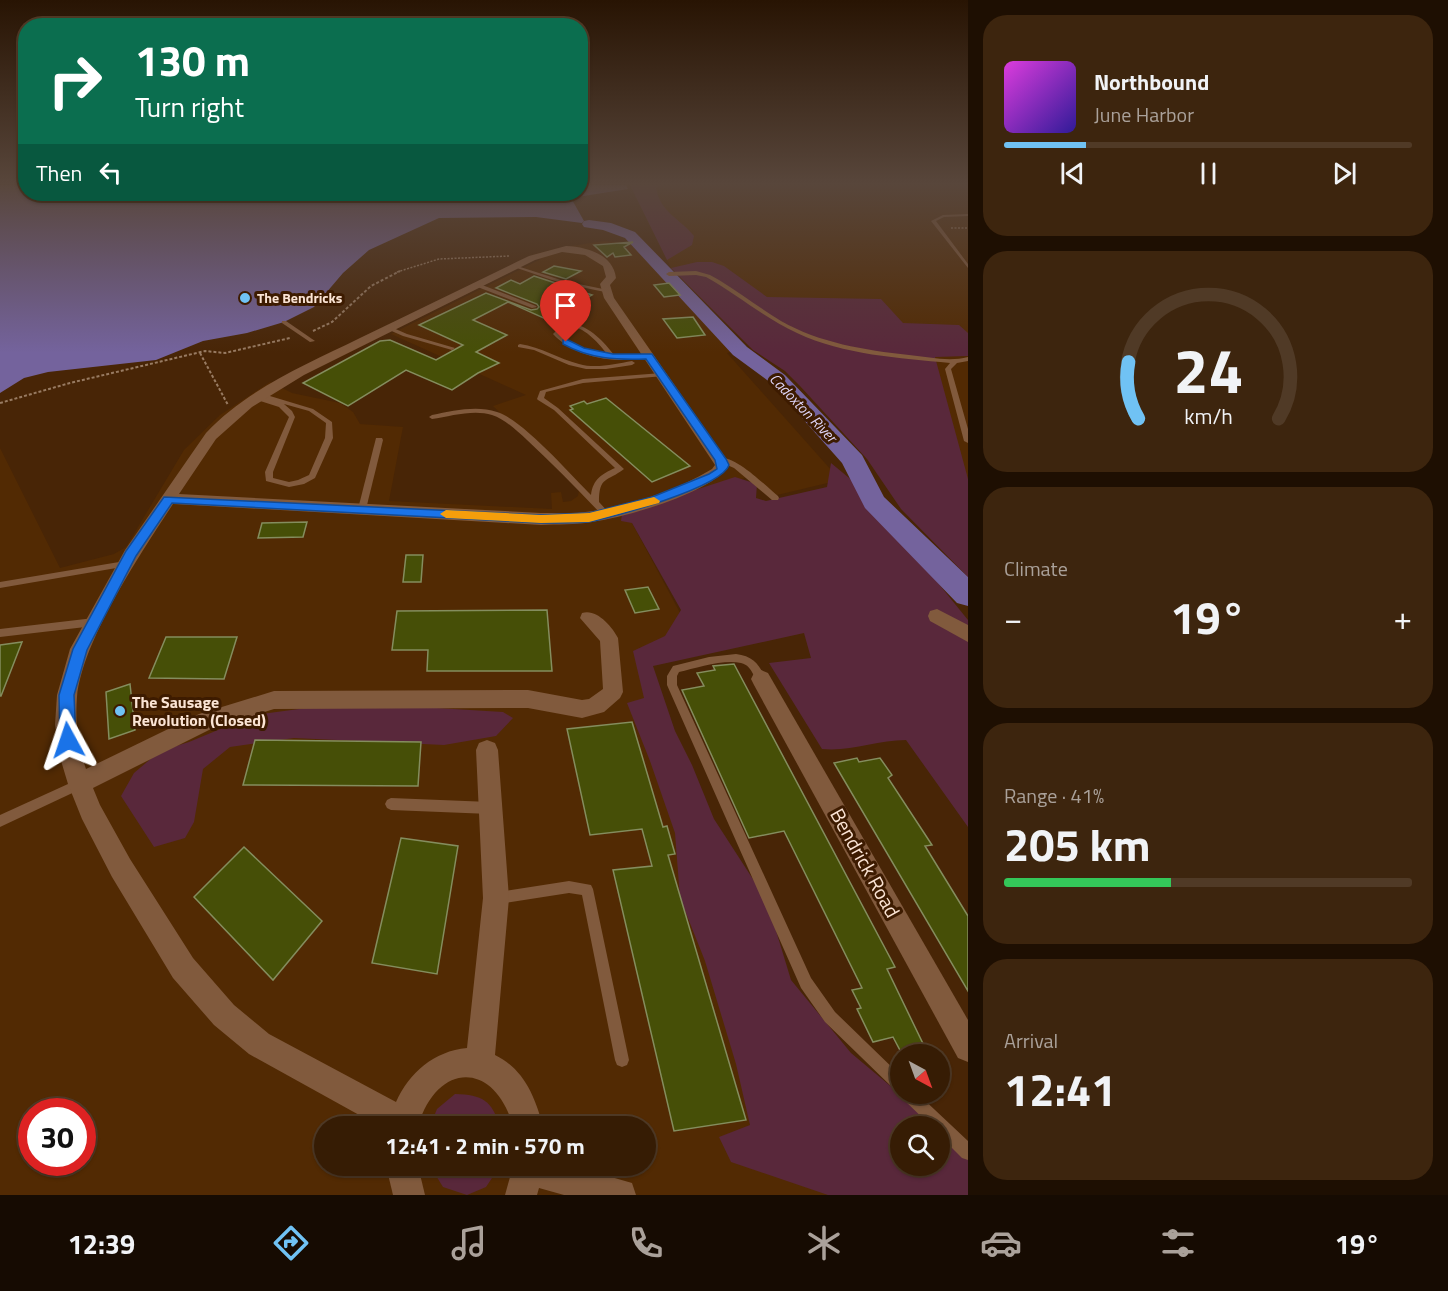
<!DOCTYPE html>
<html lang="en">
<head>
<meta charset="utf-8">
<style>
  :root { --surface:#361c04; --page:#3d250e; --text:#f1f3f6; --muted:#aaa19a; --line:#503a26; --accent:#70c2f4 }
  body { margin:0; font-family:"Titillium Web",sans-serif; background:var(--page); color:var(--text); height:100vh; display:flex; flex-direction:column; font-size:22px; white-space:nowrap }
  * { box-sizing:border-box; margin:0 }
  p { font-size:20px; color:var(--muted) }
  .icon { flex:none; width:33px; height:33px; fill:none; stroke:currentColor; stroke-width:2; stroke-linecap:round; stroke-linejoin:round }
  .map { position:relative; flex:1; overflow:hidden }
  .details { display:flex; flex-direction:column; gap:15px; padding:15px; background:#1e0f02; width:480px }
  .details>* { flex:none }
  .banner { position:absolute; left:18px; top:18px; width:570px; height:183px; border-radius:24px; box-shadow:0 2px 4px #0004,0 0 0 2px var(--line); background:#0b6e4f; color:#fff; overflow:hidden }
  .needle { width:39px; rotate:139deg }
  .tools { position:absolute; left:890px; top:1044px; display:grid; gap:12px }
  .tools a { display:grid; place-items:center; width:60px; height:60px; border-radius:50%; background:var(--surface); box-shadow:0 2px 4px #0004,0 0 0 2px var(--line); font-size:30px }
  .speed { position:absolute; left:18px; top:1098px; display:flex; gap:12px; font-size:30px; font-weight:700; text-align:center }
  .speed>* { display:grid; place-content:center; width:78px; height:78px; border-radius:50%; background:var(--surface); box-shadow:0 2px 4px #0004,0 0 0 2px var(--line); line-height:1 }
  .speed .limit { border:9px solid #d22; background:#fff; color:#111 }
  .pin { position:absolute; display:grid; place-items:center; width:51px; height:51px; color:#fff; margin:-62px -26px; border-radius:50% 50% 50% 0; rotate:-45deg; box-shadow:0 0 6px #0007 }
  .pin .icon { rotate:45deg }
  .me { position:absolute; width:66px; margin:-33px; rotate:355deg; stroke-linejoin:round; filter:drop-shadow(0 0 4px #0008) }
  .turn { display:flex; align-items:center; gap:21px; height:126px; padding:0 18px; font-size:27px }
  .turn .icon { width:78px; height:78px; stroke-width:2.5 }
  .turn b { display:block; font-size:42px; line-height:51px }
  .then { display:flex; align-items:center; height:57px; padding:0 18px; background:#0003; gap:12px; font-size:22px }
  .big { font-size:45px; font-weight:700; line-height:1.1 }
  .details .widget { flex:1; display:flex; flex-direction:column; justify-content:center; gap:9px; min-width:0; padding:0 21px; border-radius:24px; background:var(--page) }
  .details .dial { align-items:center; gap:0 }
  .dial svg { height:156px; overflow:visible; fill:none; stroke:var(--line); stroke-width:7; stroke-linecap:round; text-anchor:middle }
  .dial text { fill:var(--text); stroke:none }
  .song { display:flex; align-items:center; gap:18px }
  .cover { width:72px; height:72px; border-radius:9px; background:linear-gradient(135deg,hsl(300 70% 55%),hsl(250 70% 35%)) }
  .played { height:6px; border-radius:3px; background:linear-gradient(90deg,var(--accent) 20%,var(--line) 20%) }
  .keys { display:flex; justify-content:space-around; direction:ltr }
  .heat { display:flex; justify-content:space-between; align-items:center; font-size:33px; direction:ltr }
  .charge { height:9px; border-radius:4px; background:linear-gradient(90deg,#34c759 41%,var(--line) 0) }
  .trip { position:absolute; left:314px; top:1116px; width:342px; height:60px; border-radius:30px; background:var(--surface); box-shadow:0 2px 4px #0004,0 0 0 2px var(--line); font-weight:700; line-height:60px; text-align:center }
  .menu { display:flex; height:96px; justify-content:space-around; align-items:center; background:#160b02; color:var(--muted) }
  .menu .icon { width:42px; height:42px }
  .menu .current { color:var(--accent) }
  .menu b { font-size:27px; color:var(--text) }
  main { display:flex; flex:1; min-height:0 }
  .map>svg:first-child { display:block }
  .built { fill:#522a03; fill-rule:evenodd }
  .green { fill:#59283b; fill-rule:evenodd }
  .water { fill:#74639d }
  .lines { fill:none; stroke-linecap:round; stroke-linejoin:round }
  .river { fill:#74639d; fill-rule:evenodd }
  .building { fill:#464f07; stroke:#848d5e; stroke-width:1.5 }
  .path-far1 { stroke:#987b62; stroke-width:1.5; stroke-dasharray:2 1.5; stroke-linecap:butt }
  .path { stroke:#987b62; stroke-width:2; stroke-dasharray:3 2; stroke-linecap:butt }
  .lane { fill:#815a3d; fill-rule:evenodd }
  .street { fill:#815a3d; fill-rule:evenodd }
  .route { fill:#1a73e8; stroke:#114b97; stroke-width:1.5 }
  .slow { fill:#f59e0b }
  .poi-dot { fill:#70c2f4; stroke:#3d1b00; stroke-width:2 }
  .labels { text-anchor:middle; stroke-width:6; stroke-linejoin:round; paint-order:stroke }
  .far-poi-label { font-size:14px; font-weight:bold; fill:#fbe4d4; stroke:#3d1b00; text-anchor:start }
  .far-water-label { font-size:15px; font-style:italic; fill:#dfd6f9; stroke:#3d1b00 }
  .poi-label { font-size:16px; font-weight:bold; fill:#fbe4d4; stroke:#3d1b00; text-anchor:start }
  .near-street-label { font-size:20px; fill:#fbe4d4; stroke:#3d1b00 }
</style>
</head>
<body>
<main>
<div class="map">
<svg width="968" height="1195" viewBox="0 0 968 1195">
  <rect width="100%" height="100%" fill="#482506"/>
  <!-- built -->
  <g class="built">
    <polygon points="630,185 968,185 968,575 830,402 671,268"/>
    <path d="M604 241 637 244 733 351 727 353 840 480 773 496 751 475 676 509 632 523 693 637 639 648 851 1195H0V448L60 568 114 554 126 547 184 450 220 415 270 382 292 393 340 403 353 412 360 424 403 427 389 501 552 509 551 493 561 492 563 502 571 501 578 496 579 490 493 406 526 395 391 334 541 259 532 255 558 248ZM32 1112H82V1162H32ZM324 1126H645V1166H324Z"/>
  </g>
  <!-- green -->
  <g class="green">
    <path d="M630 185H662L656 187C659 212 681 219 694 236L692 245 667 260Z"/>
    <polygon points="697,262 712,262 724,266 767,297 881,299 903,323 959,325 968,333 968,356 935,357 968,479 968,577 901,509 867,459 800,386 785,371 753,350 671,268"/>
    <path d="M831 463 860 487 968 620V827L906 740C877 740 850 752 822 749L769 663 811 658 804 633 653 666 675 731 692 765 714 819 767 901 791 980 851 1053 900 1094 968 1143V1195H828L731 1162 719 1137 750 1125 736 1064 705 961 680 898 675 833 650 761 627 703 644 698 633 651 665 636 681 610 632 523 621 521 622 514 735 477 757 484 756 498 766 501 827 487ZM900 1126H939V1166H900Z"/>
    <polygon points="314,707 437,708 503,712 513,718 496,736 444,745 294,738 230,747 203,769 194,822 185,838 154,847 121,796 134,773 160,751 189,742 254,715"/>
    <path d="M455 1094C483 1095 491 1100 500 1126H430L437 1109Z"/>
    <polygon points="430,1166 500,1166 486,1187 467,1195 443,1187"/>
  </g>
  <!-- water -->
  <polygon class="water" points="0,185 25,185 26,194 580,194 581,185 626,185 628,189 571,198 584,221 582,223 536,217 439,218 369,250 343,273 314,307 284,322 247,333 203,341 156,360 48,372 24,378 0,393"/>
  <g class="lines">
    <!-- river -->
    <polygon class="river" points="589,220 611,223 635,232 747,347 785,375 862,455 884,497 968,577 968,606 957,603 865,508 842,463 771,383 733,355 625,238 603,230 584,227 582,224 584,221"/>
  </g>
  <!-- building -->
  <g class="building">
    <polygon points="633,242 624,247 631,255 615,257 613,253 607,257 594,245"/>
    <polygon points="554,266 581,271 566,279 543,272"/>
    <polygon points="534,276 592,295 548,320 508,302 473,320 507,335 476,352 499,363 478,373 452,390 406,370 348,406 303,383 380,341 390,340 436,360 463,345 419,325 486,293 531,310 537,309 539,307 537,304 496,288 511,280 520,284"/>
    <polygon points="669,283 680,295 664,297 654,285"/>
    <polygon points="693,317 705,335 677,338 663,319"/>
    <polygon points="606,398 690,466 652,482 570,410 573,409 570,406 584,401 587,404"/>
    <polygon points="307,522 303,537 258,538 262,523"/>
    <polygon points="406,555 423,555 421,582 403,582"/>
    <polygon points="648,587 659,609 635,613 625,590"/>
    <polygon points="547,610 552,671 427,671 428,650 392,650 397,611"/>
    <polygon points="166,637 237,637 224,679 149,678"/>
    <polygon points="22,642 1,696 0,696 0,645"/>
    <polygon points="734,664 895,967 887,969 928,1054 902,1054 893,1037 873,1042 857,1009 861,1008 852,990 862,988 784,831 749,838 682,690 704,686 697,673 715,670 713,666"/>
    <polygon points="130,684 135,730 109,739 106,692"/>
    <polygon points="632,722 663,827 667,826 675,854 668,855 746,1120 674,1131 613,870 652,866 642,829 590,835 567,729"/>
    <polygon points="255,740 421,742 418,786 243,785"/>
    <polygon points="857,758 859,762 880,758 892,775 888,778 932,845 925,846 968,916 968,991 834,763"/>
    <polygon points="401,838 458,846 437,974 372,963"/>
    <polygon points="244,847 322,921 273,980 194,897"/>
  </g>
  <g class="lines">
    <!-- path-far1 -->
    <g class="path-far1">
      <polyline points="951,228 968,228"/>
      <polyline points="397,272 439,259 509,256"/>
    </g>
    <!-- path -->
    <g class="path">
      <polyline points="313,331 332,322 371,286 400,271"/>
      <polyline points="200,353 228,405"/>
      <polyline points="0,403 70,383 205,351 225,353 290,338"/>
    </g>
    <!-- lane -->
    <g class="lane">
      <polygon points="968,214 968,216 944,217 936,221 968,264 968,268 931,221 943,215"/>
      <polygon points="514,265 564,281 608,290 605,292 561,283 514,267"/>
      <path d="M696 271 710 275 719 280C740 293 760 308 781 321 820 343 864 350 909 355 929 357 949 362 968 357V361L957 363 951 369 968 429V443L964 441 945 369 950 363C899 358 844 355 797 333 764 318 737 294 706 277L696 275 669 276 666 274 669 272Z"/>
      <polygon points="477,283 536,306 537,307 532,308 475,286 475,284"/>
      <polygon points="282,321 286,321 315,341 310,342 282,323"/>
      <path d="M571 323C591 327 603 341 615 356L649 354 652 356C645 359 637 359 629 360 601 361 572 354 553 334L561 326ZM571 326C587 329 598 343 608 355 589 353 574 347 559 334L565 328Z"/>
      <polygon points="387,327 391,327 407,334 455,348 452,350 403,336 387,329"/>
      <path d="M520 344C541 347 559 359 579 364 596 369 615 364 632 361L635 363 632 365 606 369H586L569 365 534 350 518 347V345Z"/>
      <path d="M662 373 665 375 664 376 583 383 546 392 544 398 558 408 624 469C607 482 599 476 599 502L610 514 606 517 603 516C578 490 553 464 527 440 517 431 505 419 492 415 474 409 451 416 432 419L429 417 432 415C453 411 476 405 497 412 523 420 570 474 591 495 593 479 602 474 615 468L554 410 538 400 537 399 540 391 583 379Z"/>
      <path d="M260 393 313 409 332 422 333 438 315 478 304 484 289 487 266 481 265 472 289 417 279 407 254 399V397L258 396V394ZM284 404 309 411 326 423 325 438 309 475 298 480 289 482 273 478V472L295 417 292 411Z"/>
      <polygon points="376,438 382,438 383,440 366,509 362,512 358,509"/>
      <path d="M718 457C738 457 763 484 778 496L779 498 778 500H772L734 468 718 461Z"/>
      <polygon points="125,561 128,562 129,564 128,566 0,588 0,582"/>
      <polygon points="94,618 97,619 99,622 97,625 94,626 0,637 0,629"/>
      <path d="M736 654C753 656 759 664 766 679L765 682C752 684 755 666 741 663 724 659 696 668 679 672L677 676V685L811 978 835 1012 900 1075V1092L895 1090 825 1022 801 988 667 685V676L673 666 709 657Z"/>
      <polygon points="79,779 83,780 85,784 83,788 0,827 0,815"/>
      <polygon points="391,798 490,802 494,804 496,808 494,812 490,814 391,810 387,808 385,804 387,800"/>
      <polygon points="569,881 591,885 593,889 629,1060 627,1065 622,1067 617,1065 615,1060 582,895 569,893 498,904 494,902 492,898 494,894 498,892"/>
      <polygon points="900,1094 918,1094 968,1141 968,1160 962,1158 939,1135 939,1126 931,1126 903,1099"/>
    </g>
    <!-- street -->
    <g class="street">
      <path d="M566 246C587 247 613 254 616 278L610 285 614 298 730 465C711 493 626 517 592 522 575 525 558 524 541 525L173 504C141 553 83 639 77 697 75 721 78 746 86 769L199 714 274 691 528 690 582 700 589 699 603 689 600 641 580 618 582 613C596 608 612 626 618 638L623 692 620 698 604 712 582 718 528 708 274 709 211 729 93 788 100 805 130 859 193 958 234 1005 269 1034 396 1102C409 1073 434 1051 467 1048L483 898 476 750 479 743 487 740 495 743 498 750 509 898 495 1055C524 1069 535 1097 543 1126H513C494 1060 437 1062 418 1126H379L249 1054 214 1025 173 978 112 877 82 819 68 784 59 754 55 725 57 695 70 649 125 550 206 433C247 389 307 364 360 338 416 311 473 283 529 256ZM562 252 585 255 603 266 606 277 600 284 604 298 715 465 712 469C677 490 633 505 593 511 576 514 558 513 541 513L179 494 216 439 252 407 304 375 535 260Z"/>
      <polygon points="937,609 968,625 968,642 930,621 928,616 930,611"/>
      <polygon points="761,670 768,673 968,1020 968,1062 958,1058 754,685 751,679 754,673"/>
      <polygon points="386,1166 418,1166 425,1195 393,1195"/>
      <polygon points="513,1166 573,1166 632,1183 636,1195 564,1195 539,1188 537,1195 505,1195"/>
    </g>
  </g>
  <!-- sky -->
  <linearGradient id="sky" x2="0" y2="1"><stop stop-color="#281403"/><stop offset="0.52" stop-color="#58463b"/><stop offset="1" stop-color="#58463b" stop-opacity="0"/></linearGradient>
  <rect width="968" height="353" fill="url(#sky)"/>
  <!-- route -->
  <path class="route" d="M566 339 584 348 613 354H652L726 459 729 465C722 487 612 518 588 522 573 523 556 523 541 523L172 503 136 556 87 650 74 695 76 740 74 745 68 747 62 745 60 740 59 695 73 649 126 551 164 497 541 515 589 513 652 497 709 474 717 469 715 460 646 359C616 360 590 359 563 344V340Z"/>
  <!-- slow -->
  <polygon class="slow" points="654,497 660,501 659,503 589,522 541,523 446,518 440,514 446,510 541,515 589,513"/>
  <!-- markers -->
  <g class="poi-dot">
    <circle cx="245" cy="298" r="6"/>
    <circle cx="120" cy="711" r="6"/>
  </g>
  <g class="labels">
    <!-- far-poi labels -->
    <g class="far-poi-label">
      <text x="257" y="303">The Bendricks</text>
    </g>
    <!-- far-water labels -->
    <g class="far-water-label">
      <text transform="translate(803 408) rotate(46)" y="5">Cadoxton River</text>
    </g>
    <!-- poi labels -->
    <g class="poi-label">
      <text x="132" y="708">The Sausage<tspan x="132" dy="18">Revolution (Closed)</tspan></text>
    </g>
    <!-- near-street labels -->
    <g class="near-street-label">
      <text transform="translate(865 863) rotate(61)" y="7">Bendrick Road</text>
    </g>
  </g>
</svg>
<div class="tools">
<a><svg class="needle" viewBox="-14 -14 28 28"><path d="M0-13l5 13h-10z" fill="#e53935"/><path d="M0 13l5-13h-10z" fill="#aaa19a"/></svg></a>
<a><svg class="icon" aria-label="search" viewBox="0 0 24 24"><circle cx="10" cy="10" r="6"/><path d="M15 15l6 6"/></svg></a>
</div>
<div class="speed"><div class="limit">30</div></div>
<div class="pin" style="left:566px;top:342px;background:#d93025"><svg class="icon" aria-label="arrive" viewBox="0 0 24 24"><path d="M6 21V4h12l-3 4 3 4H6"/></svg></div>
<svg class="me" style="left:68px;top:740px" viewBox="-20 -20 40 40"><path d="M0-17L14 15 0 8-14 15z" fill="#1a73e8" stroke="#fff" stroke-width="4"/></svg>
<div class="trip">12:41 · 2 min · 570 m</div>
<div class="banner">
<div class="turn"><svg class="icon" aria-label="right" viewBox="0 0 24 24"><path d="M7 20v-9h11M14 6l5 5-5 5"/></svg><div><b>130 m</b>Turn right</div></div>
<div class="then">Then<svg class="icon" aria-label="left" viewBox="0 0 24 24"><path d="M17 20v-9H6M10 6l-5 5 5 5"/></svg></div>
</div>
</div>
<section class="details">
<div class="widget">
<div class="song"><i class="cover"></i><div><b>Northbound</b><p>June Harbor</p></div></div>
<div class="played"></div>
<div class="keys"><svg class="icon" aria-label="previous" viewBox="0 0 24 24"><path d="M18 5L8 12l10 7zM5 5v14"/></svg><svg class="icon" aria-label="pause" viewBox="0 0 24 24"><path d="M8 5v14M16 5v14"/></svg><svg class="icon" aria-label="next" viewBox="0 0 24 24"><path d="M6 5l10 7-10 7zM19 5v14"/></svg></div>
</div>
<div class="widget dial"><svg viewBox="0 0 100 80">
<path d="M14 69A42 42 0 1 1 86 69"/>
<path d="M14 69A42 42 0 0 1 9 40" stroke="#70c2f4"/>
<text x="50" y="56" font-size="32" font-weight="700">24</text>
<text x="50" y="72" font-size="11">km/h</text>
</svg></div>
<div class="widget"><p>Climate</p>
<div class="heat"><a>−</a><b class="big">19°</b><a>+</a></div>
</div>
<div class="widget"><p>Range · 41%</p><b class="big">205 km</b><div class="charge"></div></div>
<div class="widget"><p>Arrival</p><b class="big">12:41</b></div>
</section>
</main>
<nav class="menu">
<b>12:39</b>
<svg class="icon current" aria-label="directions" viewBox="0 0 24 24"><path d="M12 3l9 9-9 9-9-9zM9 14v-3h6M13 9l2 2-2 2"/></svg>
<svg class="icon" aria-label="music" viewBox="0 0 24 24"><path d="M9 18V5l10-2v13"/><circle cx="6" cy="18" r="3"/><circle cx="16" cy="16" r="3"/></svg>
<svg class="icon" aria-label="phone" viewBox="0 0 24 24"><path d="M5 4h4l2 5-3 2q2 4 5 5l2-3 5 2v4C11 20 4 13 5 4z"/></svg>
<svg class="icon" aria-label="climate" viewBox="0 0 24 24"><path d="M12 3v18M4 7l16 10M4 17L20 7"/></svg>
<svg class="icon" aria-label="car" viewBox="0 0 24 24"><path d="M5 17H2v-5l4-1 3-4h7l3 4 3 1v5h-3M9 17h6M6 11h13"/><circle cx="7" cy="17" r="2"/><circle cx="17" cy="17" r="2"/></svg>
<svg class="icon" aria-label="filters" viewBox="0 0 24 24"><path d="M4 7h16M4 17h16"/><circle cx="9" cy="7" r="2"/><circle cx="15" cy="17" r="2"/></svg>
<b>19°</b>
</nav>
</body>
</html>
